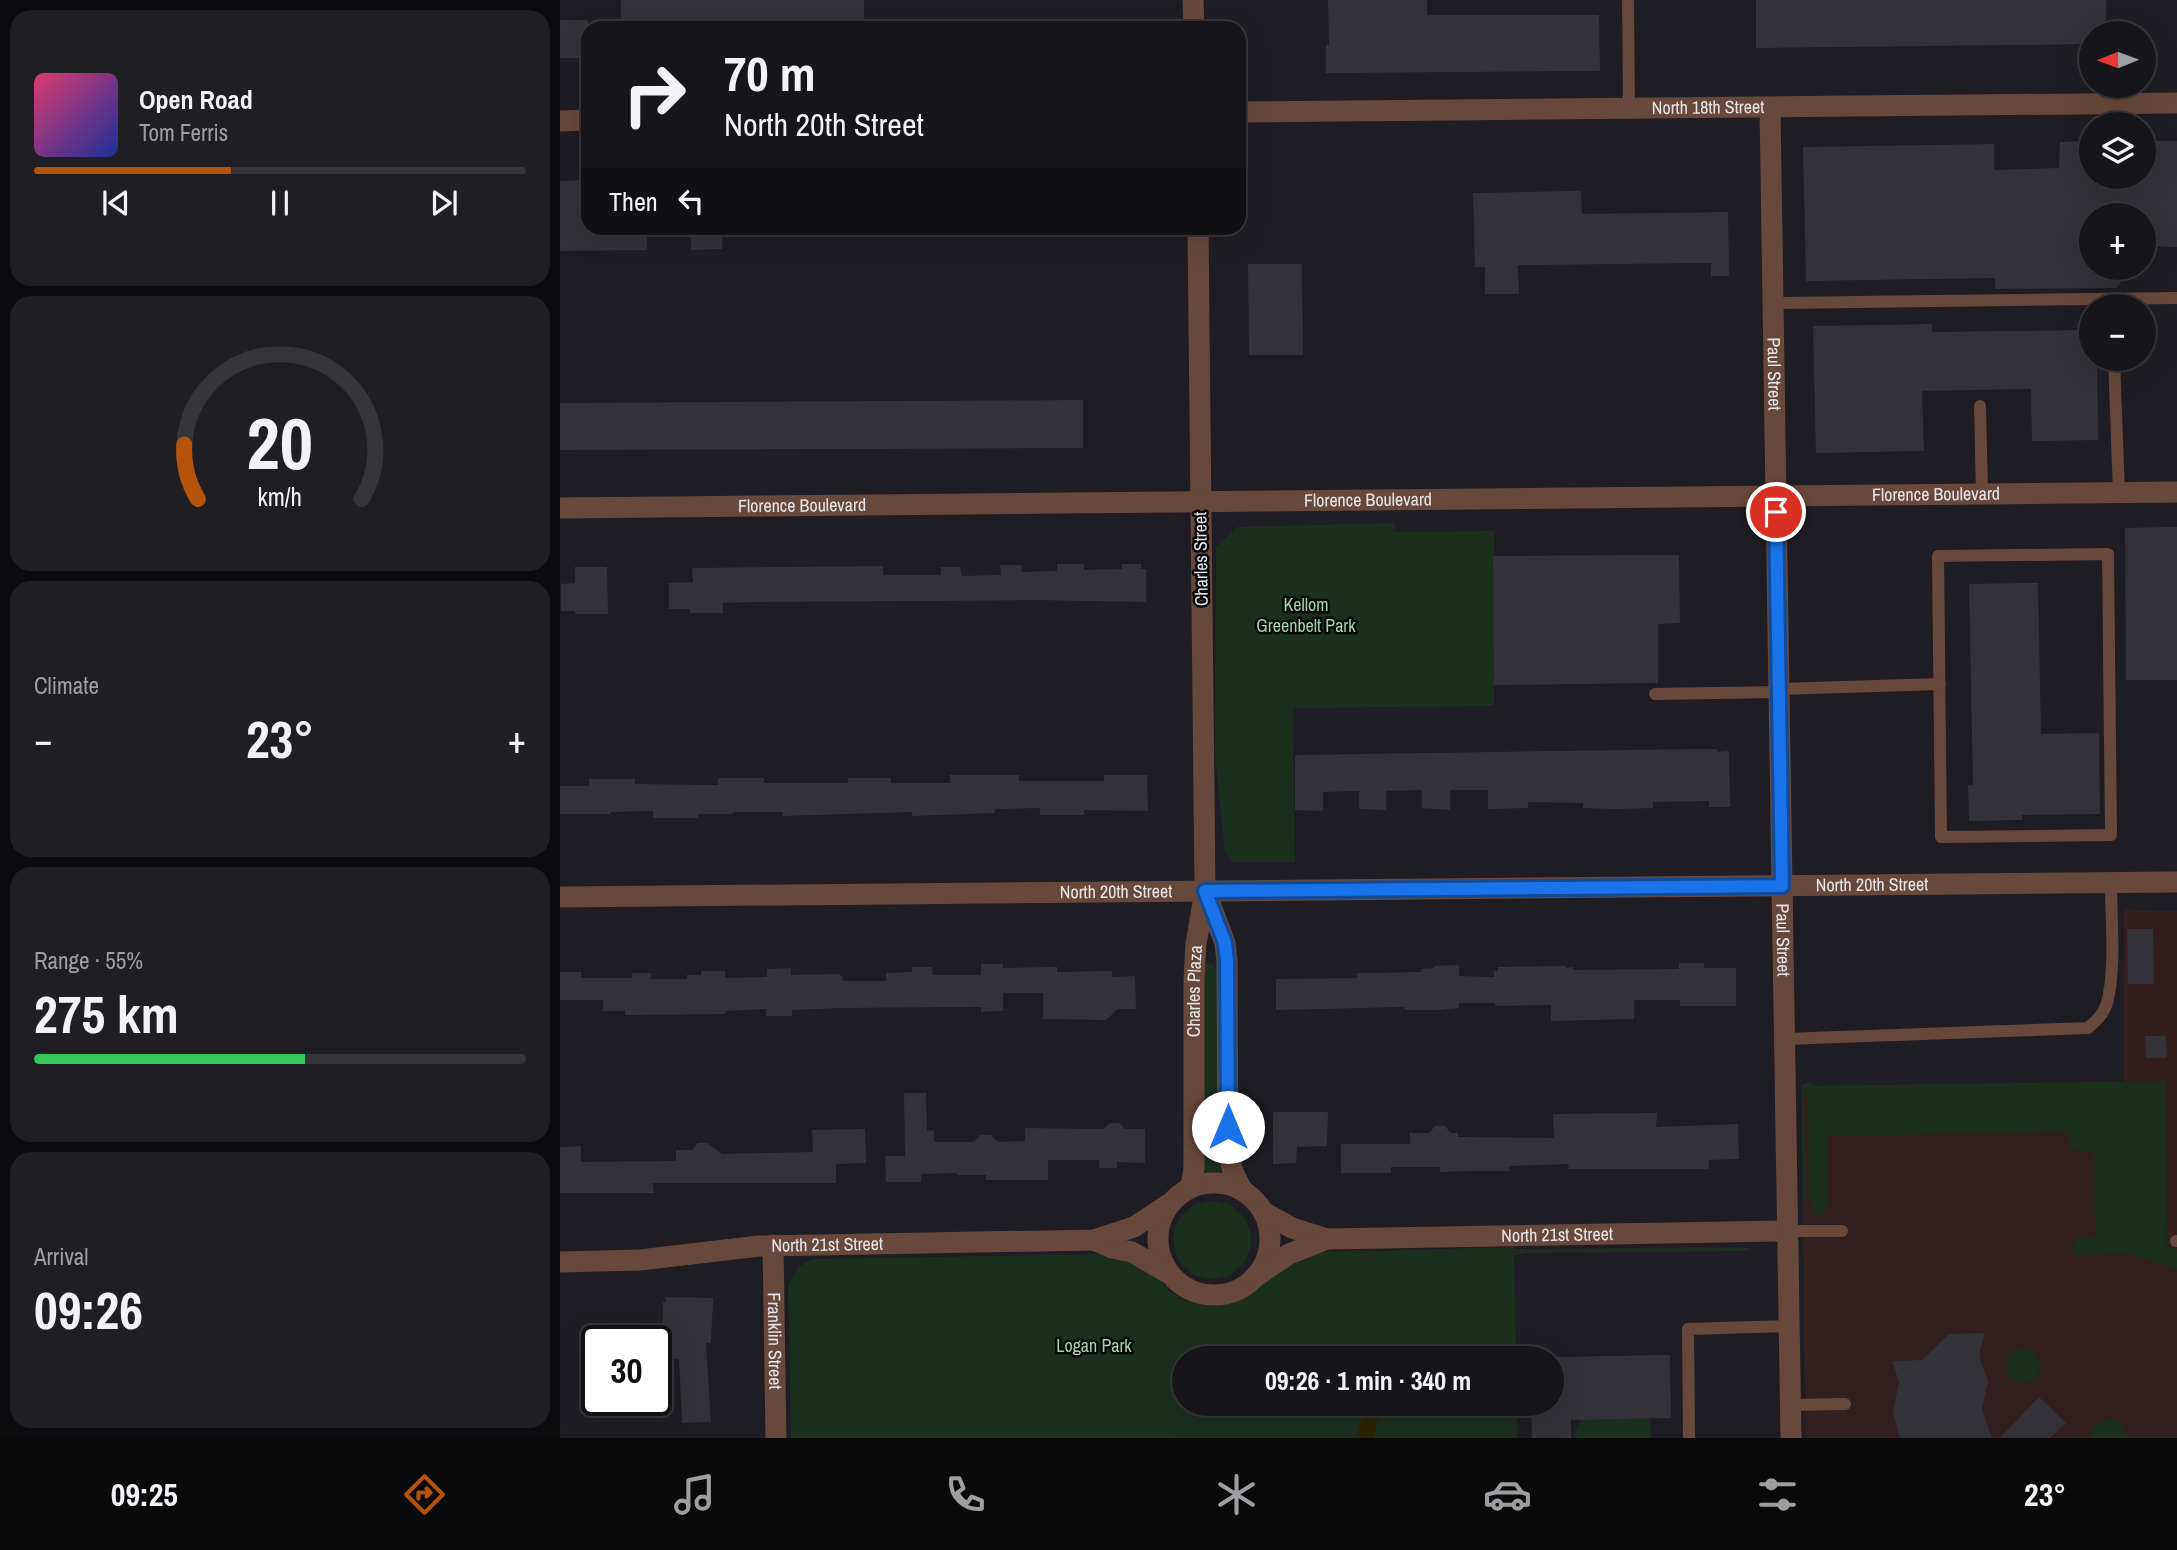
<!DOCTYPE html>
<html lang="en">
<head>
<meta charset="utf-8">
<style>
  :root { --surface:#16161a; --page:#1f1f23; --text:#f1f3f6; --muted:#9e9fa2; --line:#353539; --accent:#b45309 }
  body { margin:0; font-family:"Archivo Narrow",sans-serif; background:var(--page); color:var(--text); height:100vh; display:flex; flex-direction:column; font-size:26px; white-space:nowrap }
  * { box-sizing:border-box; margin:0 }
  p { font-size:23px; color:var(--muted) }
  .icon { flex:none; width:38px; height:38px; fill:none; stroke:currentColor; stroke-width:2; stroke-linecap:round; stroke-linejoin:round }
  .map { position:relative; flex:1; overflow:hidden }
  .details { display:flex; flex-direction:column; gap:10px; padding:10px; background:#0c0c0e; width:560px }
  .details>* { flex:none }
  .banner { position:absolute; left:21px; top:21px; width:665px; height:214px; border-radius:21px; box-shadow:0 7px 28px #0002,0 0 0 2px var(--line); background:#16161a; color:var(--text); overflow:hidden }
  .needle { width:46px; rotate:269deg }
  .controls { position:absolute; left:1519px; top:21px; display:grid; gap:14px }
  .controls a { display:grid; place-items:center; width:77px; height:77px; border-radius:50%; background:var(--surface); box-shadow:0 7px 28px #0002,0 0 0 2px var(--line); font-size:35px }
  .speed { position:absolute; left:21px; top:1325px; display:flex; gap:14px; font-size:35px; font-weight:700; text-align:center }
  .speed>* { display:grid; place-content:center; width:91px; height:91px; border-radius:50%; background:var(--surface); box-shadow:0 7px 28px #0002,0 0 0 2px var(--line); line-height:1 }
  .speed .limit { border:4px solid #111; border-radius:10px; background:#fff; color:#111 }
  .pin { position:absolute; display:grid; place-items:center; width:60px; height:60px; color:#fff; margin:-30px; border:4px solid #fff; border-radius:50%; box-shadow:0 2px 7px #0007 }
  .me { position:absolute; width:77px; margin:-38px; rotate:0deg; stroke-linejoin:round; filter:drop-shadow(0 0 5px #0008) }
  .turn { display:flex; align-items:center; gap:24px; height:147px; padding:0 28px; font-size:32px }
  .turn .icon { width:91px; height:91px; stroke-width:2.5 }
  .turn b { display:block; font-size:49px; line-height:60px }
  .then { display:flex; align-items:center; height:66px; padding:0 28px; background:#0003; gap:14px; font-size:26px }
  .big { font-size:52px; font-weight:700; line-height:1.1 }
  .details .card { flex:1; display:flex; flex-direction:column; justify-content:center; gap:10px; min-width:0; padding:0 24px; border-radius:21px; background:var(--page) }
  .details .dial { align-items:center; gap:0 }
  .dial svg { height:182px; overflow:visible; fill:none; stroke:var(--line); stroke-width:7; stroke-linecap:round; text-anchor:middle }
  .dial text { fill:var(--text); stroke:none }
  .song { display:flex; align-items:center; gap:21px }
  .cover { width:84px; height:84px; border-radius:10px; background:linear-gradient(135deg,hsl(340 70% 55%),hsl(230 70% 35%)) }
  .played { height:7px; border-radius:4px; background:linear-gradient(90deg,var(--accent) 40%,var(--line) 40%) }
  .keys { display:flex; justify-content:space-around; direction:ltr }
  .heat { display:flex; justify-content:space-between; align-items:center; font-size:38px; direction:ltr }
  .charge { height:10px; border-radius:5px; background:linear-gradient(90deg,#34c759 55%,var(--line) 0) }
  .trip { position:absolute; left:612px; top:1346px; width:392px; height:70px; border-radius:35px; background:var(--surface); box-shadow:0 7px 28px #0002,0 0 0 2px var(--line); font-weight:700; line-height:70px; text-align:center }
  .tab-bar { display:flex; height:112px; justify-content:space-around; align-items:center; background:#09090a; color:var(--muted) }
  .tab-bar .icon { width:49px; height:49px }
  .tab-bar .current { color:var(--accent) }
  .tab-bar b { font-size:32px; color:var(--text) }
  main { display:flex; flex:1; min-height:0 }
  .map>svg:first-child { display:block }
  .industrial { fill:#321f1d }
  .education { fill:#321f20 }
  .green { fill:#1c2f1f }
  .sand { fill:#2c2403 }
  .building { fill:#333239 }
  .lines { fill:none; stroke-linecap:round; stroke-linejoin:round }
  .service { stroke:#68483c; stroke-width:12 }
  .minor { stroke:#68483c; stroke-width:21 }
  .tertiary { stroke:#68483c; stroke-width:21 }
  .route-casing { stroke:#114b97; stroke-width:18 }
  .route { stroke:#1a73e8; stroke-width:12 }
  .labels { text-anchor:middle; stroke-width:5; stroke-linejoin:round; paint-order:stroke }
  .street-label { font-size:18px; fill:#e6e5ea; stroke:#08070a }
  .park-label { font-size:18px; fill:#a2d4aa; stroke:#08070a }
</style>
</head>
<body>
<main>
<section class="details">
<div class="card">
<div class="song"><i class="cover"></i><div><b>Open Road</b><p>Tom Ferris</p></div></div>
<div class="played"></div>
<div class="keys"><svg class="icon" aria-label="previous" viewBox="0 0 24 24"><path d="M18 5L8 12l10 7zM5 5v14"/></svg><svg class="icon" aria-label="pause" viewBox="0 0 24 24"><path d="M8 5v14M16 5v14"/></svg><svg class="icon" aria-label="next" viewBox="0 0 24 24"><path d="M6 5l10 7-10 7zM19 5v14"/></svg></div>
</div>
<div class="card dial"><svg viewBox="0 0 100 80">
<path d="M14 69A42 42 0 1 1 86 69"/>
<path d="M14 69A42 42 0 0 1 8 45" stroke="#b45309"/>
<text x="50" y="56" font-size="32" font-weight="700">20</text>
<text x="50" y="72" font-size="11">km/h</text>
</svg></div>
<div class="card"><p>Climate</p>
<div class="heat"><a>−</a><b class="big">23°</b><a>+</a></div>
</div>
<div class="card"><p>Range · 55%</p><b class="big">275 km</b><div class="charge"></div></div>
<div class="card"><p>Arrival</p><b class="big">09:26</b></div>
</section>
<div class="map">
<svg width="1617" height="1438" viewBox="0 0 1617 1438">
  <rect width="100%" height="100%" fill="#1d1d23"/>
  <!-- industrial -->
  <polygon class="industrial" points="1564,910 1617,911 1617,1249 1607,1249 1606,1081 1564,1082"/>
  <!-- education -->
  <polygon class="education" points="1606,1081 1607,1248 1617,1249 1617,1438 1245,1438 1242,1086"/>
  <!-- green -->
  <g class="green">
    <polygon points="835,523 836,532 934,531 934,706 733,708 735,862 673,862 665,852 655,756 656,547 677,527"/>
    <polygon points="646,963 652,964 657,972 661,1173 642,1173 643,964"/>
    <polygon points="1606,1081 1607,1248 1617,1249 1617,1270 1570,1254 1513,1255 1514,1240 1535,1237 1534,1151 1510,1150 1508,1132 1268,1136 1268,1206 1265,1213 1256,1216 1249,1199 1248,1093 1244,1093 1246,1199 1243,1204 1241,1085 1249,1082 1255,1086"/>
    <circle cx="652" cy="1240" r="39"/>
    <path d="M954 1247 955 1249 1178 1247 1188 1248V1251L967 1253 954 1256 956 1358H625V1404H957V1438H231L228 1286C234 1272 239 1265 253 1259L553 1254 593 1272 608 1290 627 1302 653 1306 674 1303 685 1297 695 1291 719 1267 761 1252Z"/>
    <circle cx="1463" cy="1366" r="17"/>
    <polygon points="1090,1418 1091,1438 1016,1438 1014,1435 1021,1419"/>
    <path d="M1550 1419 1562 1424 1567 1438H1531C1532 1426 1539 1421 1550 1419Z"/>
  </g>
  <!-- sand -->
  <polygon class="sand" points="800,1404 815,1404 817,1423 814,1438 796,1438 802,1419"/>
  <!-- building -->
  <g class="building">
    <rect x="61" y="0" width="243" height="28"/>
    <polygon points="768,0 867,0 867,15 1039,15 1040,71 766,73 766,45 769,45"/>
    <polygon points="1196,0 1546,0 1546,33 1531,33 1531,44 1196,48"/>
    <rect x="0" y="20" width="28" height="38"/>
    <polygon points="1531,141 1531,177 1584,177 1584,141 1617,141 1617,247 1584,246 1584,215 1531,215 1531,268 1572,268 1556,288 1435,289 1435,278 1246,281 1243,147 1434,144 1434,170 1499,168 1500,142"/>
    <polygon points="28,180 28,228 87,228 87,250 0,251 0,181"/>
    <polygon points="1021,191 1022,214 1168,212 1169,276 1151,276 1151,263 958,265 959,294 925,294 925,267 915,267 913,193"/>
    <polygon points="131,228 162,228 162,249 131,250"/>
    <polygon points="688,264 742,264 743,355 689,355"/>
    <polygon points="1372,324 1372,332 1531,330 1531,359 1537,359 1538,440 1472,441 1471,389 1362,391 1364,451 1256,453 1253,326"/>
    <polygon points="523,400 523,448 0,450 0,403"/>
    <polygon points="1617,527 1617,680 1566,680 1565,528"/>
    <polygon points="1119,555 1120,623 1098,624 1098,683 934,685 933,556"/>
    <polygon points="497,564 524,564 524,570 562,569 562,564 581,564 581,569 586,569 586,602 477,600 192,602 163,603 163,613 130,613 130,609 109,609 109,583 133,582 132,568 323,566 323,575 381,575 381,567 400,567 402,576 441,575 440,565 461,565 462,572 497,571"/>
    <polygon points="15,567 47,567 48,614 15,614 15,611 1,611 1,584 15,583"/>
    <polygon points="1478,583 1481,734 1539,733 1540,814 1462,815 1462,820 1409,821 1408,785 1413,785 1409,584"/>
    <polygon points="1136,749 1157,749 1157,752 1169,751 1170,807 1149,807 1149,801 1093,802 1093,808 1055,809 1023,808 1023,803 968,802 968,808 928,809 928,790 890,790 890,810 862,808 862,790 826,791 826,810 799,809 799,791 763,792 763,811 735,810 735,755"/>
    <polygon points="390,775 459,775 459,781 544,781 544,775 587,775 588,811 524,810 524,815 480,815 480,808 435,809 435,813 352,816 352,812 223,816 223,812 173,812 173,814 138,814 138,818 93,818 93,811 50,812 50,814 0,814 0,786 29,786 29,779 75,779 75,784 158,785 158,778 204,778 204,783 288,783 288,778 331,778 331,783 390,783"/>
    <polygon points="1567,929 1593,929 1594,984 1568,984"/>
    <polygon points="1119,963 1144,963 1144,968 1176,968 1176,1006 1120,1006 1120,1000 1074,1000 1074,1019 991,1021 991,1005 935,1006 935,1003 899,1003 899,1008 877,1010 845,1010 844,1007 716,1010 716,979 797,978 797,973 861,972 861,969 874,968 874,966 899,965 899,976 934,977 934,971 938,971 938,967 1006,966 1006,968 1013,967 1013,970 1119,969"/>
    <polygon points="421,964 443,964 443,968 497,967 497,972 552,971 552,977 575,976 576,1009 558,1009 546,1020 483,1019 483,993 443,993 443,1011 421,1012 421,1007 279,1008 232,1010 232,1016 206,1016 206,1009 165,1011 165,1014 65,1015 65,1011 43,1011 43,1000 0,1000 0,972 21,972 21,978 72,978 72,973 91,973 91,979 127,979 127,975 141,975 141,971 165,971 165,978 207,977 207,969 231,968 231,975 278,974 282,976 283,981 326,981 326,973 352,972 352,967 372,967 373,975 421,975"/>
    <polygon points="1585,1036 1606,1036 1607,1058 1586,1058"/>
    <polygon points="344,1093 366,1093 367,1131 374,1130 374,1142 414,1142 420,1135 431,1135 438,1142 465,1141 465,1128 543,1129 550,1123 560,1123 565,1129 585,1129 585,1163 557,1162 557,1168 539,1168 539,1160 488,1160 488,1180 426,1180 426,1175 397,1175 397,1173 361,1174 361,1182 326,1182 325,1156 345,1156"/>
    <polygon points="713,1112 768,1112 767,1146 737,1147 736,1163 713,1164"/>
    <polygon points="1097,1113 1096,1127 1178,1124 1179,1159 1149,1160 1149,1169 1009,1169 1008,1164 949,1166 949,1171 916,1171 880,1172 880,1167 831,1167 831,1173 781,1173 781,1144 850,1144 850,1133 869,1133 875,1126 885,1126 891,1133 898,1133 898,1137 994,1138 993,1114"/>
    <polygon points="305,1129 306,1163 276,1164 276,1183 93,1183 94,1193 0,1193 0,1147 21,1146 21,1162 116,1161 116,1150 132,1150 138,1143 147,1143 162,1154 253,1152 252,1130"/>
    <polygon points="105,1297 153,1298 151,1343 146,1343 151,1422 122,1423 119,1359 107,1360 107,1349 96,1350 96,1328 103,1328 103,1302 106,1302"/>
    <polygon points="1425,1333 1420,1351 1420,1360 1428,1381 1422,1409 1432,1438 1340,1438 1333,1412 1339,1382 1332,1361 1362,1360 1389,1334"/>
    <polygon points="1110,1355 1111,1418 1011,1420 1011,1438 972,1438 971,1404 992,1404 992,1357"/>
    <polygon points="1479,1397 1506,1423 1490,1438 1440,1438"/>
  </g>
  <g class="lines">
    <!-- service -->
    <g class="service">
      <polyline points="1068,0 1069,109"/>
      <polyline points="1213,303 1617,298"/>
      <polyline points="1554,359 1559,493"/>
      <polyline points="1420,406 1422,494"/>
      <polygon points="1548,554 1551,835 1381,837 1378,556"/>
      <polyline points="1219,689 1380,684"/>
      <polyline points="1095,694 1219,692"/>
      <path d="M1224 1039 1528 1028C1536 1021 1544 1014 1547 1003 1556 970 1551 918 1551 883"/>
      <polyline points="1227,1231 1282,1231"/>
      <polyline points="1616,1241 1617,1241"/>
      <polyline points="1231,1405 1285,1404"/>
      <polyline points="1129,1438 1128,1329 1229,1326"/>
    </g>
    <!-- minor -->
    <g class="minor">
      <polyline points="633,0 634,28"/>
      <path id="s1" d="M1210 108 1222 886"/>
      <path id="s2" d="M679 112 1617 103"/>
      <polyline points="0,121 28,120"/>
      <polyline points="646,893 665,943 667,962 668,1151 673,1172 682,1190"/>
      <circle cx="654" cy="1239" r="56"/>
      <path id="s3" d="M631 1187 634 1168V980L636 944 645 891 638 228"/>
      <polyline points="703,1212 732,1228 767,1239"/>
      <polyline points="534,1240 552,1248 572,1252 608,1273"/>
      <path id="s4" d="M213 1245 216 1438"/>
      <path id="s5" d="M0 1262 80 1260 199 1246 534 1240 574 1227 609 1204"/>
      <path id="s6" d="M695 1277 729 1254 767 1239 1227 1231"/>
    </g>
    <!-- tertiary -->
    <g class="tertiary">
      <path id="s7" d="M0 508 1617 492"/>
      <path id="s8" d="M1222 886 1231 1438"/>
      <path id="s9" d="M0 897 1617 882"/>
    </g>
  </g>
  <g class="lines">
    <!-- route casing -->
    <g class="route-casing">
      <polyline id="route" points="668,1127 667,961 665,943 645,891 1222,886 1216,512"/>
    </g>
    <!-- route -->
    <use href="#route" class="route"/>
  </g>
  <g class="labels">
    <!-- street labels -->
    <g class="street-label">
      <text dy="6" stroke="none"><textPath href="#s2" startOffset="469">North 18th Street</textPath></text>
      <text dy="6" stroke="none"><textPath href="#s1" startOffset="266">Paul Street</textPath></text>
      <text dy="6" stroke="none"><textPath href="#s7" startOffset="1376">Florence Boulevard</textPath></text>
      <text dy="6" stroke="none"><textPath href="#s7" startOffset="808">Florence Boulevard</textPath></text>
      <text dy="6" stroke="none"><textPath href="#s7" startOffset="242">Florence Boulevard</textPath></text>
      <text transform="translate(641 559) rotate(-91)" y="6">Charles Street</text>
      <text dy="6" stroke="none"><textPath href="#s9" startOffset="1312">North 20th Street</textPath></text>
      <text dy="6" stroke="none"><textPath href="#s9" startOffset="556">North 20th Street</textPath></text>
      <text dy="6" stroke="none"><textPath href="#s8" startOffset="54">Paul Street</textPath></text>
      <text dy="6" stroke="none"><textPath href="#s3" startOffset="196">Charles Plaza</textPath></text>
      <text dy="6" stroke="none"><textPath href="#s6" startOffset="312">North 21st Street</textPath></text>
      <text dy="6" stroke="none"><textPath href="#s5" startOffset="268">North 21st Street</textPath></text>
      <text dy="6" stroke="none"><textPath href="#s4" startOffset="96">Franklin Street</textPath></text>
    </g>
    <!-- park labels -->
    <g class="park-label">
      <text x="746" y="611">Kellom<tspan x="746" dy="21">Greenbelt Park</tspan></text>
      <text x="534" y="1352">Logan Park</text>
    </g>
  </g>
</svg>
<div class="controls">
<a><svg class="needle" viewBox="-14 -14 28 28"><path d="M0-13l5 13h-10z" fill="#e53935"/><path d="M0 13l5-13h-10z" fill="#9e9fa2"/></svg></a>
<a><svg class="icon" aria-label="layers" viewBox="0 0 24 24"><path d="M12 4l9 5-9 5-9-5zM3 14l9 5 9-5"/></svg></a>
<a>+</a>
<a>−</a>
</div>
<div class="speed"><div class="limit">30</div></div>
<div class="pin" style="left:1216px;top:512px;background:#d93025"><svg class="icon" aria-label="arrive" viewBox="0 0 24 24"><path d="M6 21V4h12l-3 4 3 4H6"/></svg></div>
<svg class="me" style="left:668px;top:1127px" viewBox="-20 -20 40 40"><circle r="19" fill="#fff"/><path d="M0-13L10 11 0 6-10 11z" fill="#1a73e8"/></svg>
<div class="trip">09:26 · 1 min · 340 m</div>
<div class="banner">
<div class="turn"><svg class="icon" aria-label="right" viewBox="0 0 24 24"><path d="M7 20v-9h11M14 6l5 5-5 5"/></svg><div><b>70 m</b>North 20th Street</div></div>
<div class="then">Then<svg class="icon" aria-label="left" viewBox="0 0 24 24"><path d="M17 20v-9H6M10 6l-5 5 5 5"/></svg></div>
</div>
</div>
</main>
<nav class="tab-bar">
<b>09:25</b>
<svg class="icon current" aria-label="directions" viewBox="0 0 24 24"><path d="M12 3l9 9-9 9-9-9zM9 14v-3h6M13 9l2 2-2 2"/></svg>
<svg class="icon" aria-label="music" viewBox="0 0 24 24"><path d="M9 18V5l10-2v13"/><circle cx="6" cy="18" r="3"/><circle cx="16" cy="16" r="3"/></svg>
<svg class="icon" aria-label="phone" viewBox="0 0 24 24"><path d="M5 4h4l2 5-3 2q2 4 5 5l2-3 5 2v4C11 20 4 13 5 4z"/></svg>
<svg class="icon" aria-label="climate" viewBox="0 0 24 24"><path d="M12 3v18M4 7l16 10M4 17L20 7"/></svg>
<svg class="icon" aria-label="car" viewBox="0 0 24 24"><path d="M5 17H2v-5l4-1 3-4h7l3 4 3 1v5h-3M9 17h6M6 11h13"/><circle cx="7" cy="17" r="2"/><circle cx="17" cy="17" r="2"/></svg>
<svg class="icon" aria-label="filters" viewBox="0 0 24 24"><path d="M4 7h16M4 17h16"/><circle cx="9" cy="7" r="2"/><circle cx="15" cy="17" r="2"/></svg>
<b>23°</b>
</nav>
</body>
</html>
